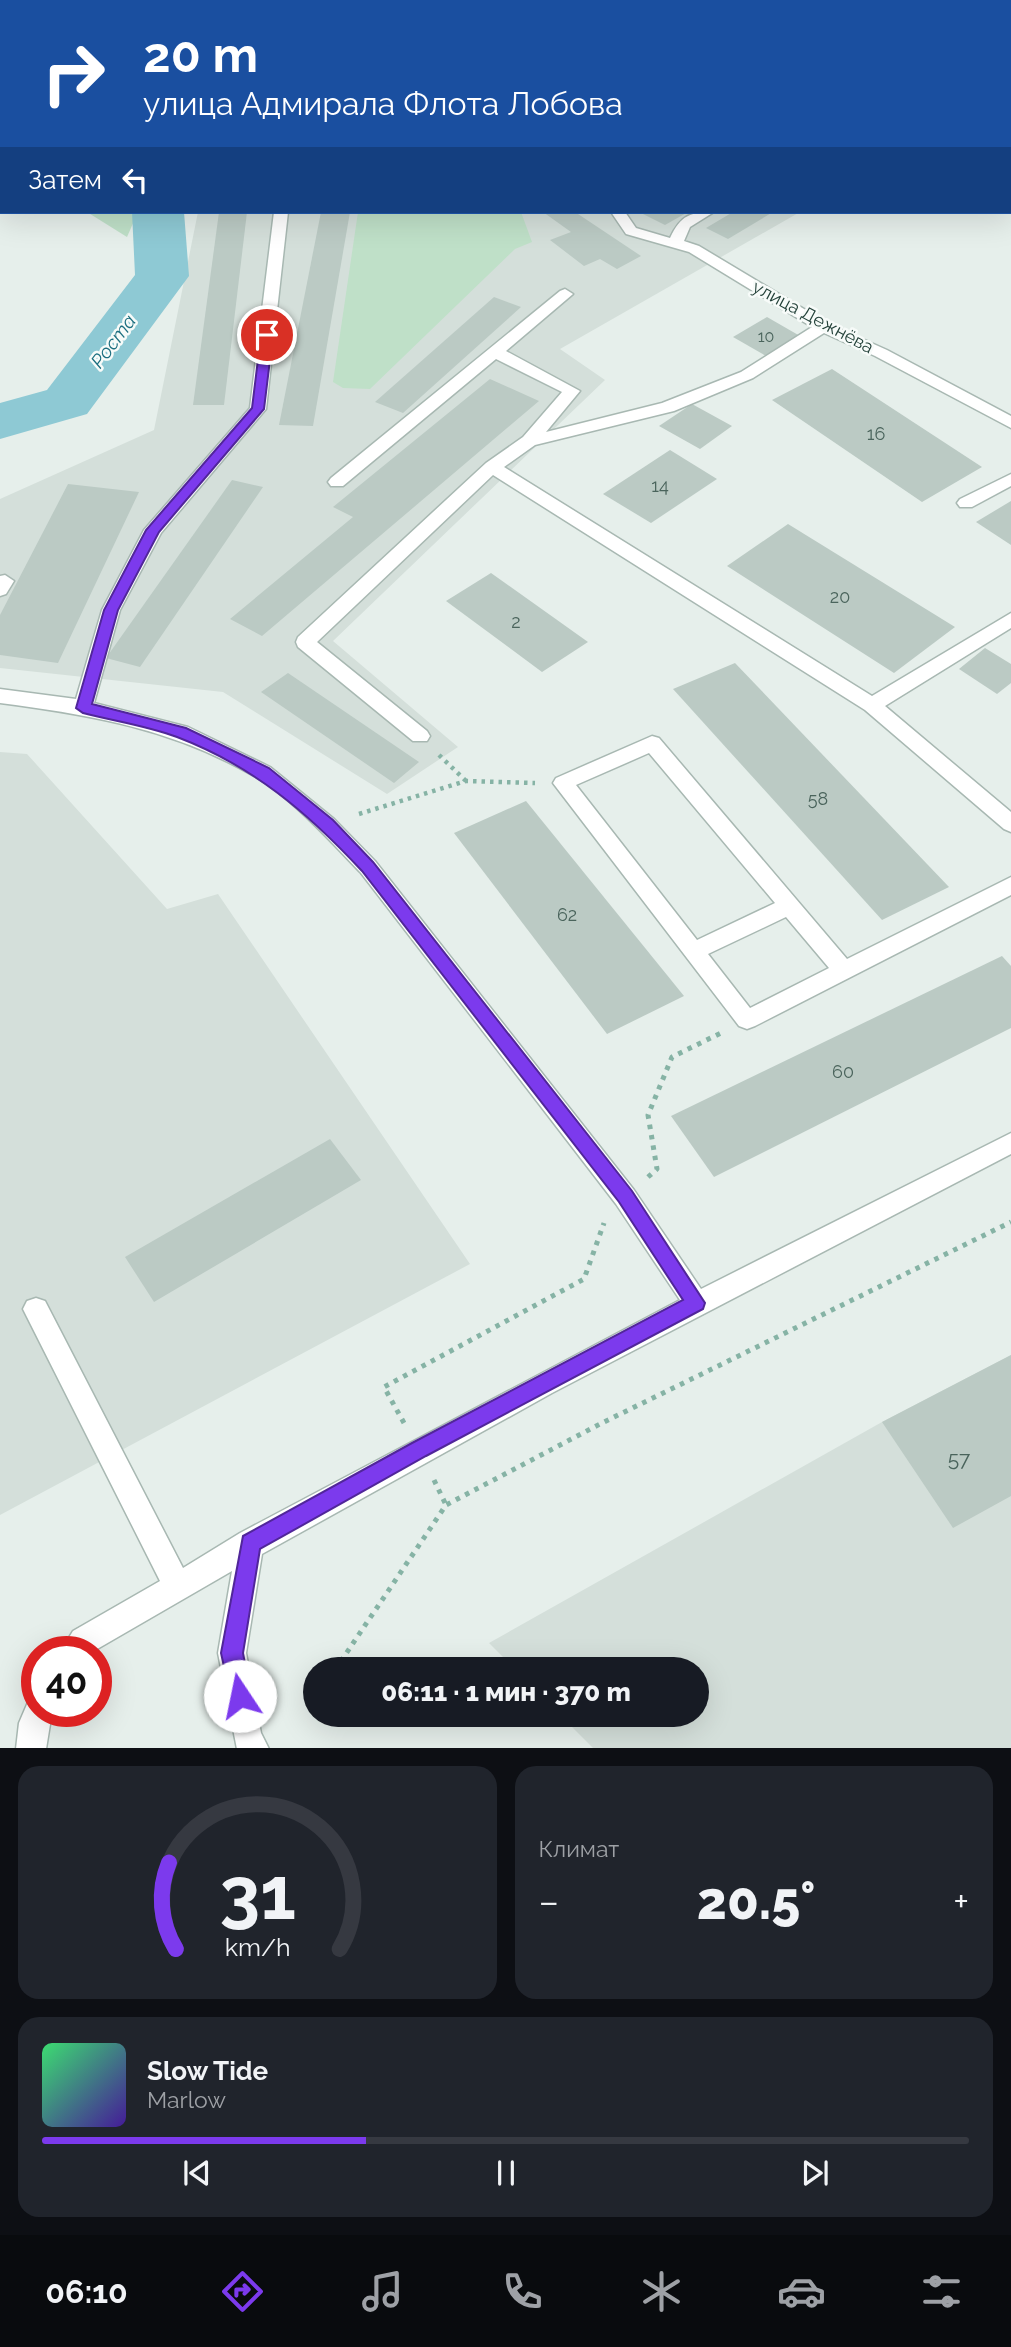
<!DOCTYPE html>
<html lang="ru">
<head>
<meta charset="utf-8">
<style>
  :root { --surface:#171b24; --page:#20242c; --text:#f1f3f6; --muted:#9ea1a6; --line:#363941; --accent:#7c3aed }
  body { margin:0; font-family:Raleway,sans-serif; background:var(--page); color:var(--text); height:100vh; display:flex; flex-direction:column; font-size:26px; white-space:nowrap }
  * { box-sizing:border-box; margin:0 }
  p { font-size:23px; color:var(--muted) }
  .icon { flex:none; width:38px; height:38px; fill:none; stroke:currentColor; stroke-width:2; stroke-linecap:round; stroke-linejoin:round }
  .map { position:relative; height:1748px; overflow:hidden }
  .details { display:flex; flex-direction:column; gap:18px; padding:18px; background:#0d0f14; flex:1 }
  .details>* { flex:none }
  .guide { position:absolute; left:0px; top:0px; width:1012px; height:214px; box-shadow:0 7px 28px #0002; background:#1a4fa0; color:#fff; overflow:hidden }
  .speed { position:absolute; left:21px; top:1636px; display:flex; gap:14px; font-size:35px; font-weight:700; text-align:center }
  .speed>* { display:grid; place-content:center; width:91px; height:91px; border-radius:50%; background:var(--surface); box-shadow:0 7px 28px #0002; line-height:1 }
  .speed .limit { border:10px solid #d22; background:#fff; color:#111 }
  .pin { position:absolute; display:grid; place-items:center; width:60px; height:60px; color:#fff; margin:-30px; border:4px solid #fff; border-radius:50%; box-shadow:0 2px 7px #0007 }
  .me { position:absolute; width:77px; margin:-38px; rotate:349deg; stroke-linejoin:round; filter:drop-shadow(0 0 5px #0008) }
  .turn { display:flex; align-items:center; gap:24px; height:147px; padding:0 28px; font-size:32px }
  .turn .icon { width:91px; height:91px; stroke-width:2.5 }
  .turn b { display:block; font-size:49px; line-height:60px }
  .then { display:flex; align-items:center; height:66px; padding:0 28px; background:#0003; gap:14px; font-size:26px }
  .big { font-size:52px; font-weight:800; line-height:1.1 }
  .details .widget { flex:1; display:flex; flex-direction:column; justify-content:center; gap:10px; min-width:0; padding:0 24px; border-radius:21px; background:var(--page) }
  .details .dial { align-items:center; gap:0 }
  .dial svg { height:182px; overflow:visible; fill:none; stroke:var(--line); stroke-width:7; stroke-linecap:round; text-anchor:middle }
  .dial text { fill:var(--text); stroke:none }
  .song { display:flex; align-items:center; gap:21px }
  .cover { width:84px; height:84px; border-radius:10px; background:linear-gradient(135deg,hsl(140 70% 55%),hsl(260 70% 35%)) }
  .played { height:7px; border-radius:4px; background:linear-gradient(90deg,var(--accent) 35%,var(--line) 35%) }
  .keys { display:flex; justify-content:space-around; direction:ltr }
  .heat { display:flex; justify-content:space-between; align-items:center; font-size:38px; direction:ltr }
  .details .tiles { flex:1; display:grid; gap:18px; grid-template-columns:1fr 1fr }
  .widget:last-child { grid-column:span 2 }
  .trip { position:absolute; left:303px; top:1657px; width:406px; height:70px; border-radius:35px; background:var(--surface); box-shadow:0 7px 28px #0002; font-weight:800; line-height:70px; text-align:center }
  .dock { display:flex; height:112px; justify-content:space-around; align-items:center; background:#090b0e; color:var(--muted) }
  .dock .icon { width:49px; height:49px }
  .dock .current { color:var(--accent) }
  .dock b { font-size:32px; color:var(--text) }
  .map>svg:first-child { display:block }
  .built { fill:#d4dfda }
  .green { fill:#bfe0c8 }
  .lines { fill:none; stroke-linecap:round; stroke-linejoin:round }
  .river { fill:#8ec9d4; fill-rule:evenodd }
  .building { fill:#bbcac4 }
  .minor-casing { stroke:#a8b8b2; stroke-width:3 }
  .path-far1 { stroke:#86b3a5; stroke-width:4.5; stroke-dasharray:3.5 5; stroke-linecap:butt }
  .path { stroke:#86b3a5; stroke-width:5; stroke-dasharray:4.5 6; stroke-linecap:butt }
  .minor { fill:#fff; fill-rule:evenodd }
  .route { fill:#7c3aed; stroke:#51269a; stroke-width:2 }
  .labels { text-anchor:middle; stroke-width:5; stroke-linejoin:round; paint-order:stroke }
  .far-number-label { font-size:16px; fill:#4a645c }
  .far-street-label { font-size:18px; fill:#24423a; stroke:#f7fbf9 }
  .number-label { font-size:18px; fill:#4a645c }
  .far-water-label { font-size:19px; font-style:italic; fill:#1c6f80; stroke:#f7fbf9 }
  .near-number-label { font-size:21px; fill:#4a645c }
</style>
</head>
<body>
<div class="map">
<svg width="1011" height="1749" viewBox="0 0 1011 1749">
  <rect width="100%" height="100%" fill="#e6efeb"/>
  <!-- built -->
  <g class="built">
    <polygon points="877,0 1011,0 1011,182 1010,2 875,2"/>
    <polygon points="198,212 800,212 560,349 605,380 333,641 458,747 387,794 223,692 0,668 0,499 154,430"/>
    <polygon points="0,752 27,754 167,909 218,894 470,1264 0,1515"/>
    <polygon points="1011,1355 1011,1748 593,1748 560,1715 696,1715 696,1670 515,1669 489,1643 882,1422"/>
  </g>
  <!-- green -->
  <g class="green">
    <polygon points="87,212 138,212 127,237"/>
    <polygon points="358,212 521,212 532,242 515,249 370,389 343,388 333,382"/>
  </g>
  <g class="lines">
    <!-- river -->
    <g class="river">
      <polygon points="420,0 465,0 419,2"/>
      <polygon points="132,212 184,212 189,276 87,414 0,439 0,403 47,390 135,275"/>
    </g>
  </g>
  <!-- building -->
  <g class="building">
    <polygon points="219,212 247,212 224,405 193,405"/>
    <polygon points="321,212 350,212 313,426 279,425"/>
    <polygon points="543,212 575,212 641,256 617,269 600,259 584,266 550,240 571,232"/>
    <polygon points="639,212 688,212 665,225"/>
    <polygon points="733,212 773,212 728,239 706,228"/>
    <polygon points="494,297 521,307 403,413 375,402"/>
    <polygon points="767,317 800,336 766,356 733,337"/>
    <polygon points="832,369 982,467 922,502 772,400"/>
    <polygon points="490,379 539,401 262,636 230,619 353,517 333,507"/>
    <polygon points="692,404 732,426 700,449 659,426"/>
    <polygon points="670,450 717,479 651,523 603,494"/>
    <polygon points="232,480 263,487 140,667 106,658"/>
    <polygon points="68,484 139,492 58,663 0,655 0,615"/>
    <polygon points="1011,501 1011,545 976,522"/>
    <polygon points="788,524 955,627 894,673 727,566"/>
    <polygon points="491,573 588,642 542,672 446,601"/>
    <polygon points="985,648 1011,664 1011,683 997,694 959,669"/>
    <polygon points="735,663 949,887 882,920 673,689"/>
    <polygon points="288,673 419,762 394,783 261,692"/>
    <polygon points="526,801 684,996 607,1034 454,833"/>
    <polygon points="1002,956 1011,966 1011,1028 714,1177 671,1116"/>
    <polygon points="330,1139 361,1180 154,1302 125,1257"/>
    <polygon points="1011,1355 1011,1496 953,1528 882,1422"/>
  </g>
  <g class="lines">
    <!-- minor casing -->
    <g class="minor-casing">
      <g id="minor">
        <polygon points="509,0 523,0 508,2"/>
        <polygon points="597,0 617,0 618,2 598,2"/>
        <rect x="638" y="0" width="12" height="2"/>
        <rect x="1010" y="23" width="1" height="8"/>
        <rect x="1010" y="127" width="1" height="9"/>
        <path d="M274 212H288L266 409 161 533 120 610 94 703 188 727 270 767 334 819 375 861 634 1190 701 1289 1011 1133V1154L552 1393 262 1554 246 1653 261 1733 269 1749H237L218 1653 232 1571 92 1652H60L73 1631 160 1581 27 1317 23 1309 27 1301 36 1298 45 1301 183 1568 240 1533 680 1300 616 1204 361 873C331 842 291 797 254 776 173 729 92 715 0 703V689L76 699 102 610 144 530 250 408Z"/>
        <path d="M611 212H625L636 228 670 238C681 215 690 212 714 212L690 227 684 241 699 246 829 324 887 350 1011 416V428L875 356 824 333 753 378 674 411 535 445 504 467 872 696 1011 613V628L885 706 1011 812V832L1004 829 865 710 493 475 317 642 427 731 430 736 427 741H413L298 647 296 642 298 637 486 463 523 437 562 392 496 359 343 486H331L328 482 331 478 560 291 565 289 573 294 506 351 580 391 546 432 662 403 741 372 812 327 689 252 626 234Z"/>
        <polygon points="1011,474 1011,486 972,507 960,507 957,503 960,499"/>
        <polygon points="5,575 14,581 6,594 0,596 0,576"/>
        <path d="M652 736 659 738 847 959 1011 877V895L755 1026 747 1029 739 1026 553 783 556 778ZM649 753 775 903 697 940 576 785ZM786 917 829 968 750 1008 708 954Z"/>
        <polygon points="37,1698 37,1712 52,1712 46,1749 16,1749 19,1723 28,1702"/>
      </g>
    </g>
    <!-- path-far1 -->
    <g class="path-far1">
      <polyline points="439,755 466,781"/>
      <polyline points="359,814 466,781 535,783"/>
    </g>
    <!-- path -->
    <g class="path">
      <polyline points="648,1177 657,1169 648,1115 672,1057 721,1033"/>
      <polyline points="404,1423 384,1387 584,1279 604,1223"/>
      <polyline points="434,1480 446,1505"/>
      <polyline points="335,1670 446,1505 600,1424 1011,1222"/>
      <polyline points="312,1704 315,1700"/>
    </g>
    <!-- minor -->
    <use href="#minor" class="minor"/>
  </g>
  <!-- route -->
  <path class="route" d="M267 331 273 335 264 409 159 532 118 610 92 704 186 728 269 768 333 820 373 862 632 1191 705 1303 703 1309 426 1456 260 1549 243 1653 251 1696 248 1703 240 1707 232 1703 221 1653 243 1536 412 1443 683 1300 619 1202 362 871C307 812 253 766 177 737 148 726 114 721 83 713L76 708 104 610 146 530 252 408 261 335Z"/>
  <g class="labels">
    <!-- far-number labels -->
    <g class="far-number-label">
      <text x="766" y="342">10</text>
    </g>
    <!-- far-street labels -->
    <g class="far-street-label">
      <text transform="translate(813 317) rotate(28)" y="6">улица Дежнёва</text>
    </g>
    <!-- number labels -->
    <g class="number-label">
      <text x="876" y="440">16</text>
      <text x="660" y="492">14</text>
      <text x="840" y="603">20</text>
      <text x="516" y="628">2</text>
      <text x="818" y="805">58</text>
      <text x="567" y="921">62</text>
      <text x="843" y="1078">60</text>
    </g>
    <!-- far-water labels -->
    <g class="far-water-label">
      <text transform="translate(113 341) rotate(-53)" y="7">Роста</text>
    </g>
    <!-- near-number labels -->
    <g class="near-number-label">
      <text x="959" y="1466">57</text>
    </g>
  </g>
</svg>
<div class="speed"><div class="limit">40</div></div>
<div class="pin" style="left:267px;top:335px;background:#d93025"><svg class="icon" aria-label="arrive" viewBox="0 0 24 24"><path d="M6 21V4h12l-3 4 3 4H6"/></svg></div>
<svg class="me" style="left:240px;top:1696px" viewBox="-20 -20 40 40"><circle r="19" fill="#fff"/><path d="M0-13L10 11 0 6-10 11z" fill="#7c3aed"/></svg>
<div class="trip">06:11 · 1 мин · 370 m</div>
<div class="guide">
<div class="turn"><svg class="icon" aria-label="right" viewBox="0 0 24 24"><path d="M7 20v-9h11M14 6l5 5-5 5"/></svg><div><b>20 m</b>улица Адмирала Флота Лобова</div></div>
<div class="then">Затем<svg class="icon" aria-label="left" viewBox="0 0 24 24"><path d="M17 20v-9H6M10 6l-5 5 5 5"/></svg></div>
</div>
</div>
<section class="details">
<div class="tiles">
<div class="widget dial"><svg viewBox="0 0 100 80">
<path d="M14 69A42 42 0 1 1 86 69"/>
<path d="M14 69A42 42 0 0 1 11 31" stroke="#7c3aed"/>
<text x="50" y="56" font-size="32" font-weight="700">31</text>
<text x="50" y="72" font-size="11">km/h</text>
</svg></div>
<div class="widget"><p>Климат</p>
<div class="heat"><a>−</a><b class="big">20.5°</b><a>+</a></div>
</div>
<div class="widget">
<div class="song"><i class="cover"></i><div><b>Slow Tide</b><p>Marlow</p></div></div>
<div class="played"></div>
<div class="keys"><svg class="icon" aria-label="previous" viewBox="0 0 24 24"><path d="M18 5L8 12l10 7zM5 5v14"/></svg><svg class="icon" aria-label="pause" viewBox="0 0 24 24"><path d="M8 5v14M16 5v14"/></svg><svg class="icon" aria-label="next" viewBox="0 0 24 24"><path d="M6 5l10 7-10 7zM19 5v14"/></svg></div>
</div>
</div>
</section>
<nav class="dock">
<b>06:10</b>
<svg class="icon current" aria-label="directions" viewBox="0 0 24 24"><path d="M12 3l9 9-9 9-9-9zM9 14v-3h6M13 9l2 2-2 2"/></svg>
<svg class="icon" aria-label="music" viewBox="0 0 24 24"><path d="M9 18V5l10-2v13"/><circle cx="6" cy="18" r="3"/><circle cx="16" cy="16" r="3"/></svg>
<svg class="icon" aria-label="phone" viewBox="0 0 24 24"><path d="M5 4h4l2 5-3 2q2 4 5 5l2-3 5 2v4C11 20 4 13 5 4z"/></svg>
<svg class="icon" aria-label="climate" viewBox="0 0 24 24"><path d="M12 3v18M4 7l16 10M4 17L20 7"/></svg>
<svg class="icon" aria-label="car" viewBox="0 0 24 24"><path d="M5 17H2v-5l4-1 3-4h7l3 4 3 1v5h-3M9 17h6M6 11h13"/><circle cx="7" cy="17" r="2"/><circle cx="17" cy="17" r="2"/></svg>
<svg class="icon" aria-label="filters" viewBox="0 0 24 24"><path d="M4 7h16M4 17h16"/><circle cx="9" cy="7" r="2"/><circle cx="15" cy="17" r="2"/></svg>
</nav>
</body>
</html>
